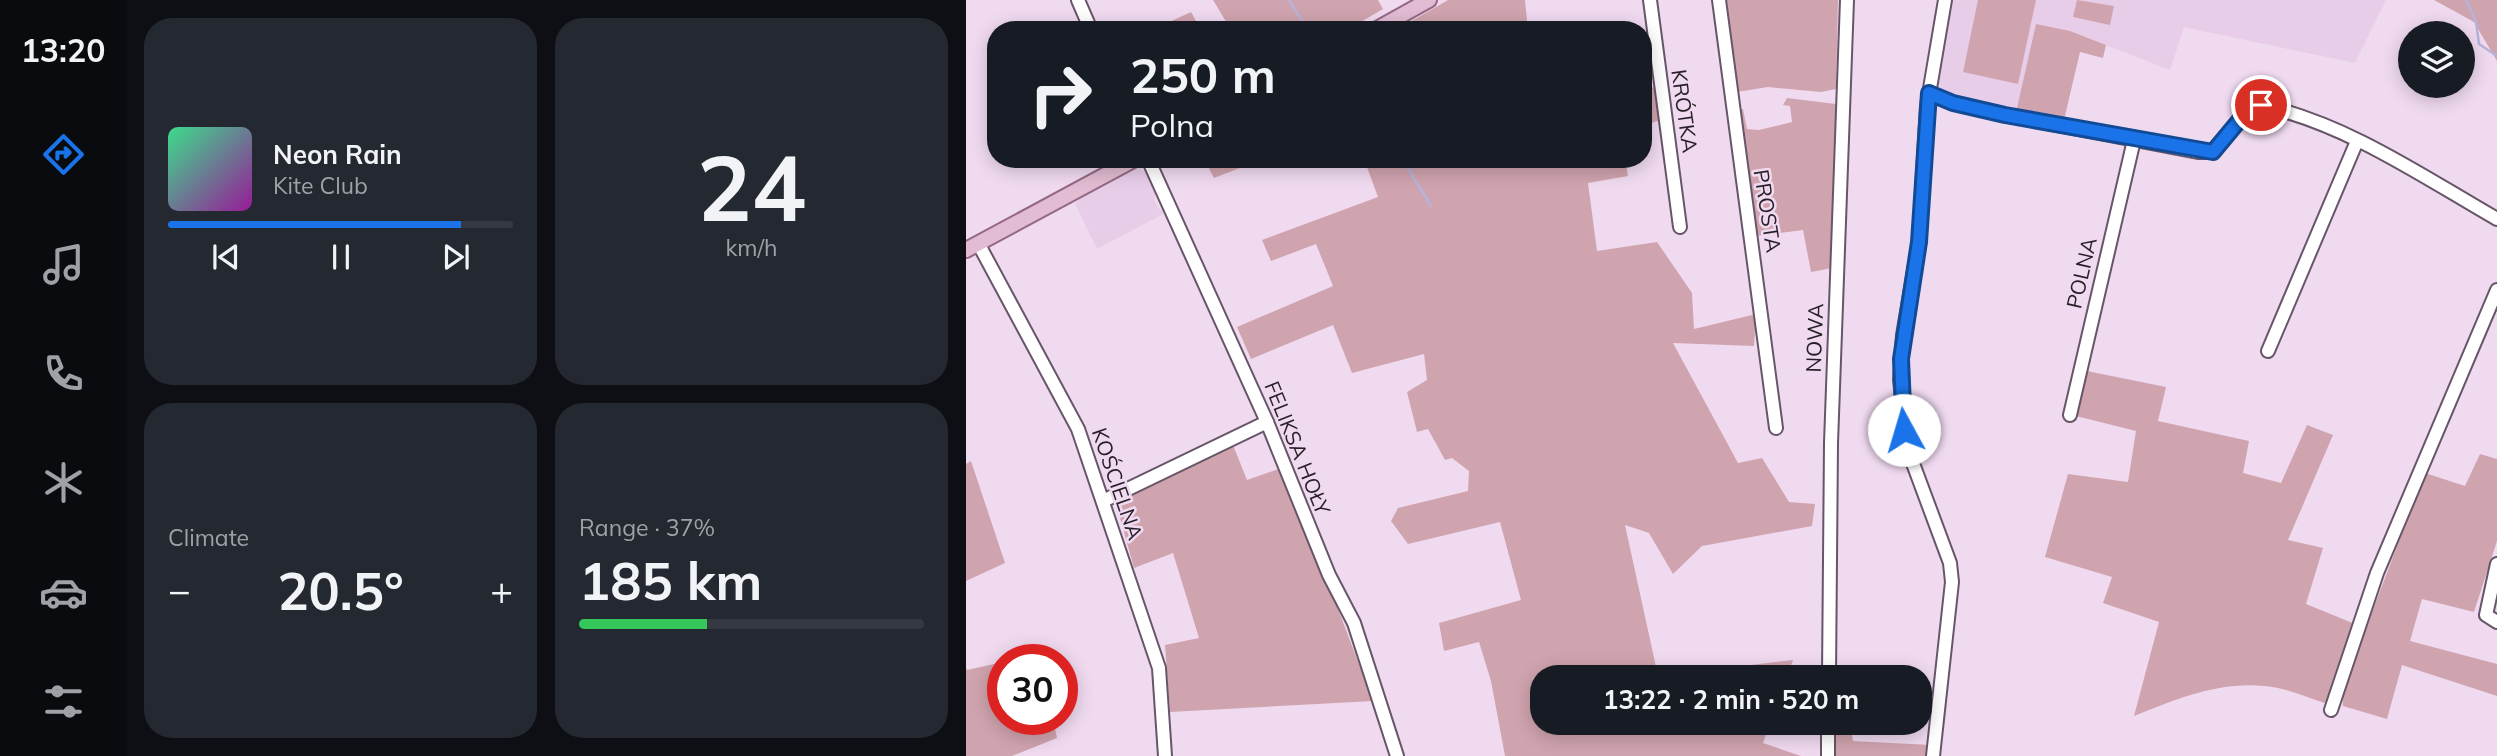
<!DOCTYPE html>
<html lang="en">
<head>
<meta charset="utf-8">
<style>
  :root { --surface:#171b24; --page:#242831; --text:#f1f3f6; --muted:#9ea1a6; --line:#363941; --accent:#1a73e8 }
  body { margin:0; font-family:Mulish,sans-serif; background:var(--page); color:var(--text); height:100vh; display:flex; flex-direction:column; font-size:26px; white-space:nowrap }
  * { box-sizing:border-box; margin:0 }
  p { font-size:23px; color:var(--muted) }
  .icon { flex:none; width:38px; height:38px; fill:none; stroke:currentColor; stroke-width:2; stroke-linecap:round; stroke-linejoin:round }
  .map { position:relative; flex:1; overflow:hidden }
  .drawer { display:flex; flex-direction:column; gap:18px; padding:18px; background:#0d0f14; width:840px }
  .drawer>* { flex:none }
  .top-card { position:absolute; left:21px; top:21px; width:665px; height:147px; border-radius:28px; box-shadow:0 4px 18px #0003; background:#171b24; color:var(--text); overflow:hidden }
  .buttons { position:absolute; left:1432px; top:21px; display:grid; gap:14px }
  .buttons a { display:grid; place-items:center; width:77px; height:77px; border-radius:50%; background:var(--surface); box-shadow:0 4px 18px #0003; font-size:35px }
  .speed { position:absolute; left:21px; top:644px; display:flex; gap:14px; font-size:35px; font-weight:700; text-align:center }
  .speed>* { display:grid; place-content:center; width:91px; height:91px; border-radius:50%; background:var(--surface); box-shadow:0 4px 18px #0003; line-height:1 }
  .speed .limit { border:10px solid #d22; background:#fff; color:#111 }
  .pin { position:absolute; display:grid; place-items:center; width:60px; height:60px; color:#fff; margin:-30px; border:4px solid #fff; border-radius:50%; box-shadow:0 2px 7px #0007 }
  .me { position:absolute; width:77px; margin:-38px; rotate:354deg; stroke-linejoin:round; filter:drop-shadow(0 0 5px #0008) }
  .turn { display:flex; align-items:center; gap:24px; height:147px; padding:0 28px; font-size:32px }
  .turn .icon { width:91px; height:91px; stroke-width:2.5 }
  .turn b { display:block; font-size:49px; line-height:60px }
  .big { font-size:52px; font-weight:700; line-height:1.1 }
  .drawer .tile { flex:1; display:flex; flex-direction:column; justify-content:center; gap:10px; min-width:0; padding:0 24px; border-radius:28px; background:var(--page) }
  .drawer .dial { align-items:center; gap:0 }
  .dial b { font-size:91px; line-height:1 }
  .song { display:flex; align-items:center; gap:21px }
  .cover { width:84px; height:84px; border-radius:10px; background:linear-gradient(135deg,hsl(150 70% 55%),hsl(300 70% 35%)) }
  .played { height:7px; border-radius:4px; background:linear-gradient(90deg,var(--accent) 85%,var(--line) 85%) }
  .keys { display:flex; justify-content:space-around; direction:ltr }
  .heat { display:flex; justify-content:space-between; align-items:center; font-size:38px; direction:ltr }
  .charge { height:10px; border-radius:5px; background:linear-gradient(90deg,#34c759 37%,var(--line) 0) }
  .drawer .tiles { flex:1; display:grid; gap:18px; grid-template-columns:repeat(2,1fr) }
  .trip { position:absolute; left:564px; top:665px; width:402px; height:70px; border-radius:28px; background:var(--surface); box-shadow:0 4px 18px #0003; font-weight:700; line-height:70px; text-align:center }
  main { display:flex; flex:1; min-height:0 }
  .dock { display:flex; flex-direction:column; width:126px; justify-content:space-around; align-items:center; background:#090b0e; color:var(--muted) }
  .dock .icon { width:49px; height:49px }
  .dock .on { color:var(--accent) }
  .dock b { font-size:32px; color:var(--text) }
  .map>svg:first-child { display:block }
  .built { fill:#e8cde9 }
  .green { fill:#d0a4af }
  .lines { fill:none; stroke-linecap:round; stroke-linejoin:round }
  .stream { stroke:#b6b3dc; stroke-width:2.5 }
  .minor-casing { stroke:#675568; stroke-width:16 }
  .major-casing { stroke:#946883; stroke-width:18 }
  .minor { stroke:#fff; stroke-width:12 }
  .major { stroke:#e2bcd2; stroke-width:14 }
  .route-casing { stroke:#114b97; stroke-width:18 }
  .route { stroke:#1a73e8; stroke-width:12 }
  .labels { text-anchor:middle; stroke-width:5; stroke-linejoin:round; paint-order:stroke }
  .street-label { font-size:21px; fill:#271f27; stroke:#f0daf0 }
</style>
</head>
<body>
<main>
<nav class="dock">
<b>13:20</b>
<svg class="icon on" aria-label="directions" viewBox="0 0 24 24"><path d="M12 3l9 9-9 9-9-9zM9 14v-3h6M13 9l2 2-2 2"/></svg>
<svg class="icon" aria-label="music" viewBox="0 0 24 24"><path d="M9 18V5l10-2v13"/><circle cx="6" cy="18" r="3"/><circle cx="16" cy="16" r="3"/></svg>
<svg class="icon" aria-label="phone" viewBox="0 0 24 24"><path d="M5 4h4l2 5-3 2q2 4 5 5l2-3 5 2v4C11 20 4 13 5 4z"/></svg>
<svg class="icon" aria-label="climate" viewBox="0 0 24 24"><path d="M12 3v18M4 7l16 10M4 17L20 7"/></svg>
<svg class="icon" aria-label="car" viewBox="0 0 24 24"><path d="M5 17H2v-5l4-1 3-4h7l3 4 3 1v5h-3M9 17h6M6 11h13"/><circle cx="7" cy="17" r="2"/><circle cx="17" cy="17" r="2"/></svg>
<svg class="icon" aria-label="filters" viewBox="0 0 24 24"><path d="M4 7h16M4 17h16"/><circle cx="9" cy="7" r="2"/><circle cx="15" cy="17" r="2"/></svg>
</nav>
<section class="drawer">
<div class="tiles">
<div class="tile">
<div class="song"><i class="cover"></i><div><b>Neon Rain</b><p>Kite Club</p></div></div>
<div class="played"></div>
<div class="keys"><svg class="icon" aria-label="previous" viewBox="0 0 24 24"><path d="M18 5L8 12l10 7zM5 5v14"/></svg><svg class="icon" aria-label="pause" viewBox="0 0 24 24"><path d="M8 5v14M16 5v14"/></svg><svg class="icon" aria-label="next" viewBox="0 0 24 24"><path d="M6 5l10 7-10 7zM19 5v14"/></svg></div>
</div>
<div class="tile dial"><b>24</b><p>km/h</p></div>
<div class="tile"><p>Climate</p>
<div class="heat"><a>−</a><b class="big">20.5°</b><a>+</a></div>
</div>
<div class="tile"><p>Range · 37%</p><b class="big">185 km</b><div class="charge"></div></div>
</div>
</section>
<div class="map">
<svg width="1531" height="756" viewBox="0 0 1531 756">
  <rect width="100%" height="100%" fill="#f0daf0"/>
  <!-- built -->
  <g class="built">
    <polygon points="984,0 1420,0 1389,63 1218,27 1204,70 1104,31 1070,25 1050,112 977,92 971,82"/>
    <polygon points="173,167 182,175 190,191 188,199 192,208 201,212 131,249 109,204 115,198"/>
  </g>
  <!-- green -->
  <g class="green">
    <polygon points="247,0 412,0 417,9 381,30 265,30"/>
    <polygon points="482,0 559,0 562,30 430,30"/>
    <polygon points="757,0 872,0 870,89 855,92 802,87 771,92"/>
    <polygon points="1012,0 1070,0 1052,84 997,72"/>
    <polygon points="1111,0 1148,6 1144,25 1107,17"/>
    <polygon points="1468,0 1531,0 1531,61 1508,22"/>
    <polygon points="225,12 235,30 186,30"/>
    <polygon points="1070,24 1104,31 1140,45 1137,58 1114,52 1098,120 1050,112"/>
    <polygon points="689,87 697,119 677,126 677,89"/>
    <polygon points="821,98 870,104 866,268 845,272 837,230 790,236 773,110 777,109 781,129 793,130 826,122 824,106 817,105"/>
    <polygon points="238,159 297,159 248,178"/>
    <polygon points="398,159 659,159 662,176 622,183 631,251 691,242 726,293 728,329 790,314 788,346 707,343 772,463 796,458 823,502 849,504 846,526 736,546 707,574 683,533 659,525 692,676 827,660 821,677 576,677 576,723 804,723 797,743 835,756 539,756 525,681 513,642 478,651 473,623 555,600 534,522 442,544 425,521 432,508 502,491 503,471 486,458 479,460 462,429 451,432 441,392 461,380 458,354 386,373 367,325 285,359 271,327 367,286 350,244 305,261 296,240 412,197"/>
    <path d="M1116 370 1200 387 1192 421 1283 441 1277 473 1315 483 1341 425 1367 435 1322 540 1357 548 1340 604 1389 624 1362 704C1342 698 1321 688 1299 686 1253 681 1210 699 1168 716L1193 622 1137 603 1146 577 1079 557 1102 474 1162 482 1170 431 1106 415Z"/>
    <polygon points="265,440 281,480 318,467 407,701 204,712 199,645 233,638 207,553 168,568 149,500"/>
    <polygon points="1514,454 1531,459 1531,541 1508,612 1456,599 1444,641 1531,664 1531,696 1436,665 1421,719 1377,706 1376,691 1459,473 1499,486"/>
    <polygon points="5,461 39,563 0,581 0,464"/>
    <polygon points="37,662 37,719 87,719 91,738 46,756 0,756 0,668 1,670"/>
    <polygon points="868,723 884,723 887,741 965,745 962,756 868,756"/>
  </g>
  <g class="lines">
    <!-- stream -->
    <g class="stream">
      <polyline points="323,0 342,30"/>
      <polyline points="1500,0 1510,22 1513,44 1531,56"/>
      <polyline points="436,159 465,206"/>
    </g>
    <!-- minor casing -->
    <g class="minor-casing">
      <g id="minor">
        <polyline points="112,0 125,30"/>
        <polyline points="684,0 714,227"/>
        <polyline points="753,0 810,428"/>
        <path d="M963 93 987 103 1039 115 1232 152H1247L1282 110 1295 105C1381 124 1456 176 1531 219"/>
        <polyline points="182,159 301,422 363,575 388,623 431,756"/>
        <polyline points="12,243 112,429 193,668 199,756"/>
        <polyline points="1302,351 1391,141"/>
        <polyline points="1104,415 1168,140"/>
        <polyline points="137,501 301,422"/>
        <polyline points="1531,564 1520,615 1531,622"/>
        <polyline points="863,677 865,443 881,0"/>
        <polyline points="1365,710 1411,573 1531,290"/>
        <polyline points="862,756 862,723"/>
        <polyline points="967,756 986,582 984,563 942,450 934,380 937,335 953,242 961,106 979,0"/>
      </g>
    </g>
    <!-- major casing -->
    <g class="major-casing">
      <g id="major">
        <polyline points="409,30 463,0"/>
        <polyline points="0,250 169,159"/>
      </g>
    </g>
    <!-- minor -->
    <use href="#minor" class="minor"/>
    <!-- major -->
    <use href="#major" class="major"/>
  </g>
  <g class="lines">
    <!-- route casing -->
    <g class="route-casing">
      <polyline id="route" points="938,430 935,359 953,242 963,93 987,103 1039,115 1247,152 1282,110 1295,105"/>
    </g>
    <!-- route -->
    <use href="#route" class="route"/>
  </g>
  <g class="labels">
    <!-- street labels -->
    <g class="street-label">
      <text transform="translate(718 111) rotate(82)" y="7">KRÓTKA</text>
      <text transform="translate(801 211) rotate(81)" y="7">PROSTA</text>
      <text transform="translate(1116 273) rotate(-77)" y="7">POLNA</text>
      <text transform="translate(849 338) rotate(-88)" y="7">NOWA</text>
      <text transform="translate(331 448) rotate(68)" y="7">FELIKSA HOŁY</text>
      <text transform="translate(151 484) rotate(71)" y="7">KOŚCIELNA</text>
    </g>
  </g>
</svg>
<div class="buttons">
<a><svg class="icon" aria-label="layers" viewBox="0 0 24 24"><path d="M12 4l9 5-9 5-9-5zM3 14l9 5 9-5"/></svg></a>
</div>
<div class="speed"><div class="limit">30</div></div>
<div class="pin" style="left:1295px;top:105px;background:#d93025"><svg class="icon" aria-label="arrive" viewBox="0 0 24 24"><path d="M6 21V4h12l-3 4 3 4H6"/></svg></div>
<svg class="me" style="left:938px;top:430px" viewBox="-20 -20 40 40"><circle r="19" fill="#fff"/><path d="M0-13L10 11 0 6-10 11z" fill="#1a73e8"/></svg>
<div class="trip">13:22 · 2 min · 520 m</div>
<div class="top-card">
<div class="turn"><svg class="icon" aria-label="right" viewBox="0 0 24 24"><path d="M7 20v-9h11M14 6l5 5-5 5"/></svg><div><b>250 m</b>Polna</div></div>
</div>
</div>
</main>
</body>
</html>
